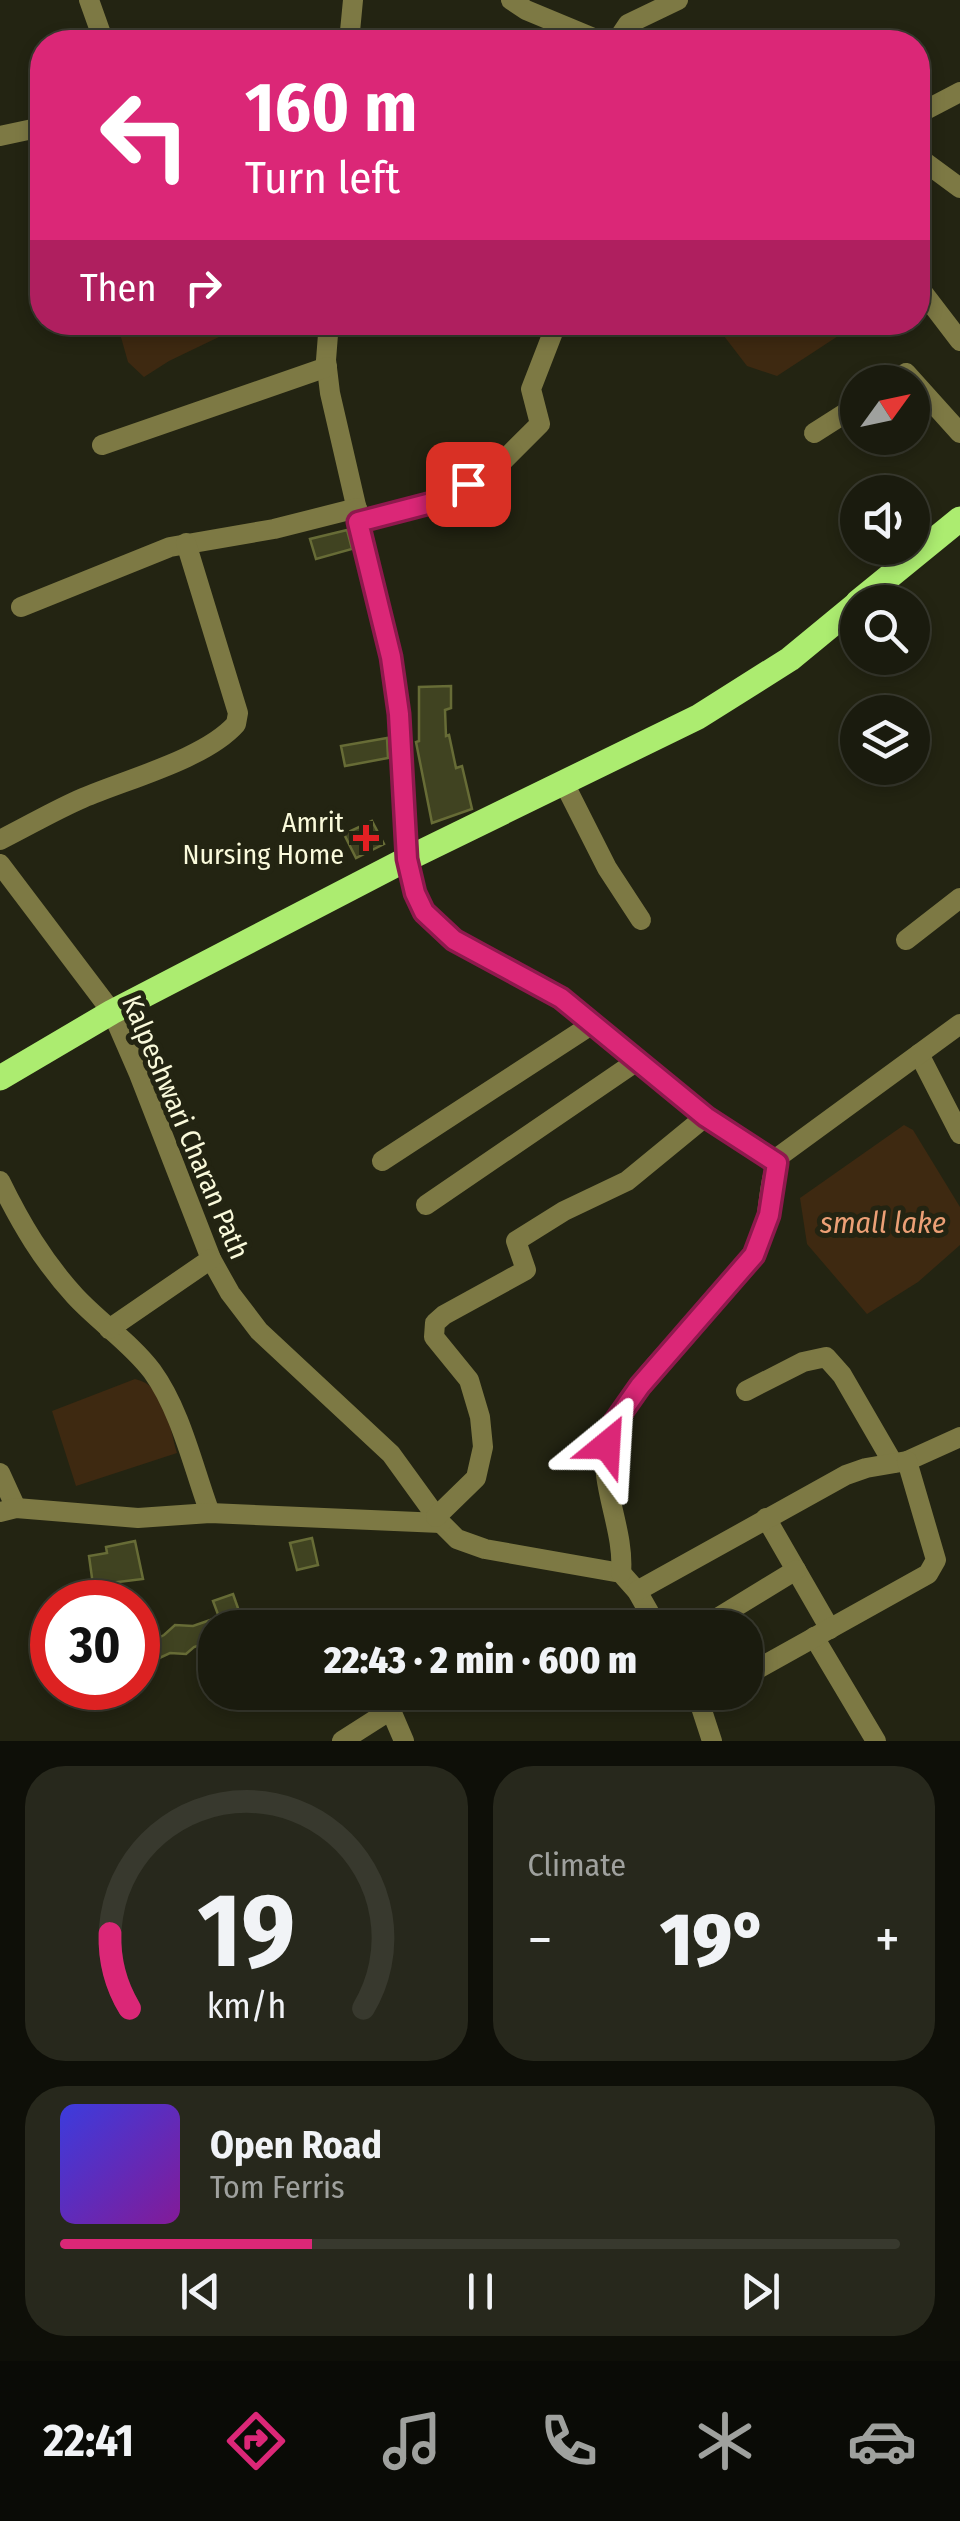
<!DOCTYPE html>
<html lang="en">
<head>
<meta charset="utf-8">
<style>
  :root { --surface:#1a1b0e; --page:#27281c; --text:#f1f3f6; --muted:#9fa19e; --line:#38392e; --accent:#db2777 }
  body { margin:0; font-family:"Fira Sans Condensed",sans-serif; background:var(--page); color:var(--text); height:100vh; display:flex; flex-direction:column; font-size:38px; white-space:nowrap }
  * { box-sizing:border-box; margin:0 }
  p { font-size:32px; color:var(--muted) }
  .icon { flex:none; width:55px; height:55px; fill:none; stroke:currentColor; stroke-width:2; stroke-linecap:round; stroke-linejoin:round }
  .map { position:relative; height:1741px; overflow:hidden }
  .drawer { display:flex; flex-direction:column; gap:25px; padding:25px; background:#0e0f08; flex:1 }
  .drawer>* { flex:none }
  .top-card { position:absolute; left:30px; top:30px; width:900px; height:305px; border-radius:40px; box-shadow:0 5px 15px #0003,0 0 0 2px var(--line); background:#db2777; color:#fff; overflow:hidden }
  .needle { width:65px; rotate:57deg }
  .fabs { position:absolute; left:840px; top:365px; display:grid; gap:20px }
  .fabs a { display:grid; place-items:center; width:90px; height:90px; border-radius:50%; background:var(--surface); box-shadow:0 5px 15px #0003,0 0 0 2px var(--line); font-size:50px }
  .speed { position:absolute; left:30px; top:1580px; display:flex; gap:20px; font-size:50px; font-weight:700; text-align:center }
  .speed>* { display:grid; place-content:center; width:130px; height:130px; border-radius:50%; background:var(--surface); box-shadow:0 5px 15px #0003,0 0 0 2px var(--line); line-height:1 }
  .speed .limit { border:15px solid #d22; background:#fff; color:#111 }
  .pin { position:absolute; display:grid; place-items:center; width:85px; height:85px; color:#fff; margin:-42px; border-radius:20px; box-shadow:0 5px 15px #0006 }
  .me { position:absolute; width:110px; margin:-55px; rotate:27deg; stroke-linejoin:round; filter:drop-shadow(0 0 8px #0008) }
  .turn { display:flex; align-items:center; gap:35px; height:210px; padding:0 50px; font-size:45px }
  .turn .icon { width:130px; height:130px; stroke-width:2.5 }
  .turn b { display:block; font-size:70px; line-height:85px }
  .then { display:flex; align-items:center; height:95px; padding:0 50px; background:#0003; gap:20px; font-size:38px }
  .big { font-size:75px; font-weight:800; line-height:1.1 }
  .drawer .widget { flex:1; display:flex; flex-direction:column; justify-content:center; gap:15px; min-width:0; padding:0 35px; border-radius:40px; background:var(--page) }
  .drawer .dial { align-items:center; gap:0 }
  .dial svg { height:260px; overflow:visible; fill:none; stroke:var(--line); stroke-width:7; stroke-linecap:round; text-anchor:middle }
  .dial text { fill:var(--text); stroke:none }
  .song { display:flex; align-items:center; gap:30px }
  .cover { width:120px; height:120px; border-radius:15px; background:linear-gradient(135deg,hsl(240 70% 55%),hsl(290 70% 35%)) }
  .played { height:10px; border-radius:5px; background:linear-gradient(90deg,var(--accent) 30%,var(--line) 30%) }
  .keys { display:flex; justify-content:space-around; direction:ltr }
  .heat { display:flex; justify-content:space-between; align-items:center; font-size:55px; direction:ltr }
  .drawer .tiles { flex:1; display:grid; gap:25px; grid-template-columns:1fr 1fr }
  .widget:last-child { grid-column:span 2 }
  .trip { position:absolute; left:198px; top:1610px; width:565px; height:100px; border-radius:40px; background:var(--surface); box-shadow:0 5px 15px #0003,0 0 0 2px var(--line); font-weight:800; line-height:100px; text-align:center }
  .tab-bar { display:flex; height:160px; justify-content:space-around; align-items:center; background:#0a0b06; color:var(--muted) }
  .tab-bar .icon { width:70px; height:70px }
  .tab-bar .selected { color:var(--accent) }
  .tab-bar b { font-size:45px; color:var(--text) }
  .map>svg:first-child { display:block }
  .water { fill:#3e2911 }
  .building { fill:#404321; stroke:#676c36; stroke-width:2.5 }
  .lines { fill:none; stroke-linecap:round; stroke-linejoin:round }
  .minor { stroke:#7d7944; stroke-width:20 }
  .major { stroke:#acec70; stroke-width:25 }
  .route-casing { stroke:#8e194d; stroke-width:25 }
  .route { stroke:#db2777; stroke-width:18 }
  .poi-dot { fill:#e12023; stroke:#232412; stroke-width:4 }
  .labels { text-anchor:middle; stroke-width:10; stroke-linejoin:round; paint-order:stroke }
  .poi-label { font-size:28px; fill:#fafadb; stroke:#232412; text-anchor:end }
  .street-label { font-size:28px; fill:#fafadb; stroke:#232412 }
  .water-label { font-size:30px; font-style:italic; fill:#eca076; stroke:#232412 }
</style>
</head>
<body>
<div class="map">
<svg width="960" height="1741" viewBox="0 0 960 1741">
  <rect width="100%" height="100%" fill="#232412"/>
  <!-- water -->
  <g class="water">
    <polygon points="117,323 117,322 248,323 169,361 144,377 128,362"/>
    <polygon points="714,323 858,323 777,376 747,366"/>
    <polygon points="904,1125 913,1130 960,1207 960,1245 918,1282 867,1314 807,1244 800,1198"/>
    <path d="M135 1379C167 1386 169 1427 177 1453L76 1486 52 1411Z"/>
  </g>
  <!-- building -->
  <g class="building">
    <polygon points="347,530 352,549 316,559 310,539"/>
    <polygon points="451,686 451,708 445,710 446,736 449,735 456,768 462,766 472,809 432,823 416,742 419,741 419,687"/>
    <polygon points="387,738 388,758 345,766 341,746"/>
    <polygon points="372,821 384,844 356,858 344,834"/>
    <polygon points="312,1538 318,1565 297,1570 290,1543"/>
    <polygon points="135,1541 143,1579 93,1585 89,1556 107,1553 106,1547"/>
    <polygon points="233,1594 245,1628 215,1628 215,1640 194,1647 186,1654 170,1653 138,1668 138,1648 164,1635 175,1625 193,1626 219,1617 213,1601"/>
  </g>
  <g class="lines">
    <!-- minor -->
    <g class="minor">
      <polyline points="89,0 104,42"/>
      <polyline points="511,0 526,10 603,42"/>
      <polyline points="349,42 353,0"/>
      <polyline points="616,42 628,24 678,0"/>
      <polyline points="918,114 960,92"/>
      <polyline points="0,136 42,127"/>
      <polyline points="918,157 960,188"/>
      <polyline points="918,286 960,341"/>
      <polyline points="329,322 326,360 330,393 391,657 399,714 407,859 415,893 424,912 454,940 561,998 705,1117 777,1163"/>
      <polyline points="891,382 906,373 960,433"/>
      <polyline points="814,433 858,405"/>
      <polyline points="102,445 327,367"/>
      <polyline points="358,522 435,502 503,461 540,424 531,389 557,322"/>
      <polyline points="21,607 170,547 274,529 357,508"/>
      <polyline points="564,783 607,868 641,920"/>
      <path d="M0 840C28 826 55 810 83 798 127 779 205 759 236 724L238 713 186 543"/>
      <polyline points="0,864 112,1012 139,1074 211,1259 230,1293 259,1331 391,1454 441,1523 457,1539 485,1549 621,1573 637,1591 658,1628"/>
      <polyline points="906,940 960,898"/>
      <polyline points="919,1054 960,1134"/>
      <polyline points="382,1161 594,1023"/>
      <path d="M0 1181C21 1224 43 1261 75 1296 100 1323 131 1343 152 1371 181 1411 193 1467 210 1513"/>
      <polyline points="426,1205 637,1061"/>
      <polyline points="109,1329 211,1259"/>
      <polyline points="746,1391 803,1362 826,1357 842,1375 893,1463"/>
      <polyline points="0,1473 16,1508"/>
      <polyline points="0,1512 16,1508 138,1518 210,1513 441,1523"/>
      <polyline points="436,1517 476,1478 483,1447 480,1417 469,1380 434,1337 435,1323 444,1315 526,1270 516,1241 564,1211 627,1181 705,1117"/>
      <polyline points="766,1518 830,1629"/>
      <path d="M621 1573C625 1530 598 1482 607 1445 622 1381 713 1313 752 1258 774 1226 763 1186 781 1155L960 1024"/>
      <polyline points="637,1591 846,1475 866,1468 907,1461 960,1437"/>
      <polyline points="701,1628 796,1570"/>
      <polyline points="814,1637 876,1741"/>
      <polyline points="745,1676 928,1574 936,1560 907,1461"/>
      <polyline points="383,1692 404,1741"/>
      <polyline points="696,1692 712,1741"/>
      <polyline points="342,1741 389,1711"/>
    </g>
    <!-- major -->
    <g class="major">
      <polyline points="858,602 960,519"/>
      <polyline points="0,1078 112,1012 407,859 698,717 790,659 858,603"/>
    </g>
  </g>
  <g class="lines">
    <!-- route casing -->
    <g class="route-casing">
      <polyline id="route" points="468,484 435,502 358,522 391,657 399,714 407,859 415,893 424,912 454,940 561,998 706,1117 777,1163 769,1215 754,1255 640,1386 614,1423 607,1445"/>
    </g>
    <!-- route -->
    <use href="#route" class="route"/>
  </g>
  <!-- markers -->
  <path class="poi-dot" d="M361 823h10v10h10v10h-10v10h-10v-10h-10v-10h10z"/>
  <g class="labels">
    <!-- poi labels -->
    <g class="poi-label">
      <text x="344" y="832">Amrit<tspan x="344" dy="32">Nursing Home</tspan></text>
    </g>
    <!-- street labels -->
    <g class="street-label">
      <text transform="translate(186 1127) rotate(67)" y="10">Kalpeshwari Charan Path</text>
    </g>
    <!-- water labels -->
    <g class="water-label">
      <text x="883" y="1233">small lake</text>
    </g>
  </g>
</svg>
<div class="fabs">
<a><svg class="needle" viewBox="-14 -14 28 28"><path d="M0-13l5 13h-10z" fill="#e53935"/><path d="M0 13l5-13h-10z" fill="#9fa19e"/></svg></a>
<a><svg class="icon" aria-label="sound" viewBox="0 0 24 24"><path d="M4 9h4l5-4v14l-5-4H4zM17 9q2 3 0 6"/></svg></a>
<a><svg class="icon" aria-label="search" viewBox="0 0 24 24"><circle cx="10" cy="10" r="6"/><path d="M15 15l6 6"/></svg></a>
<a><svg class="icon" aria-label="layers" viewBox="0 0 24 24"><path d="M12 4l9 5-9 5-9-5zM3 14l9 5 9-5"/></svg></a>
</div>
<div class="speed"><div class="limit">30</div></div>
<div class="pin" style="left:468px;top:484px;background:#d93025"><svg class="icon" aria-label="arrive" viewBox="0 0 24 24"><path d="M6 21V4h12l-3 4 3 4H6"/></svg></div>
<svg class="me" style="left:607px;top:1445px" viewBox="-20 -20 40 40"><path d="M0-17L14 15 0 8-14 15z" fill="#db2777" stroke="#fff" stroke-width="4"/></svg>
<div class="trip">22:43 · 2 min · 600 m</div>
<div class="top-card">
<div class="turn"><svg class="icon" aria-label="left" viewBox="0 0 24 24"><path d="M17 20v-9H6M10 6l-5 5 5 5"/></svg><div><b>160 m</b>Turn left</div></div>
<div class="then">Then<svg class="icon" aria-label="right" viewBox="0 0 24 24"><path d="M7 20v-9h11M14 6l5 5-5 5"/></svg></div>
</div>
</div>
<section class="drawer">
<div class="tiles">
<div class="widget dial"><svg viewBox="0 0 100 80">
<path d="M14 69A42 42 0 1 1 86 69"/>
<path d="M14 69A42 42 0 0 1 8 46" stroke="#db2777"/>
<text x="50" y="56" font-size="32" font-weight="700">19</text>
<text x="50" y="72" font-size="11">km/h</text>
</svg></div>
<div class="widget"><p>Climate</p>
<div class="heat"><a>−</a><b class="big">19°</b><a>+</a></div>
</div>
<div class="widget">
<div class="song"><i class="cover"></i><div><b>Open Road</b><p>Tom Ferris</p></div></div>
<div class="played"></div>
<div class="keys"><svg class="icon" aria-label="previous" viewBox="0 0 24 24"><path d="M18 5L8 12l10 7zM5 5v14"/></svg><svg class="icon" aria-label="pause" viewBox="0 0 24 24"><path d="M8 5v14M16 5v14"/></svg><svg class="icon" aria-label="next" viewBox="0 0 24 24"><path d="M6 5l10 7-10 7zM19 5v14"/></svg></div>
</div>
</div>
</section>
<nav class="tab-bar">
<b>22:41</b>
<svg class="icon selected" aria-label="directions" viewBox="0 0 24 24"><path d="M12 3l9 9-9 9-9-9zM9 14v-3h6M13 9l2 2-2 2"/></svg>
<svg class="icon" aria-label="music" viewBox="0 0 24 24"><path d="M9 18V5l10-2v13"/><circle cx="6" cy="18" r="3"/><circle cx="16" cy="16" r="3"/></svg>
<svg class="icon" aria-label="phone" viewBox="0 0 24 24"><path d="M5 4h4l2 5-3 2q2 4 5 5l2-3 5 2v4C11 20 4 13 5 4z"/></svg>
<svg class="icon" aria-label="climate" viewBox="0 0 24 24"><path d="M12 3v18M4 7l16 10M4 17L20 7"/></svg>
<svg class="icon" aria-label="car" viewBox="0 0 24 24"><path d="M5 17H2v-5l4-1 3-4h7l3 4 3 1v5h-3M9 17h6M6 11h13"/><circle cx="7" cy="17" r="2"/><circle cx="17" cy="17" r="2"/></svg>
</nav>
</body>
</html>
